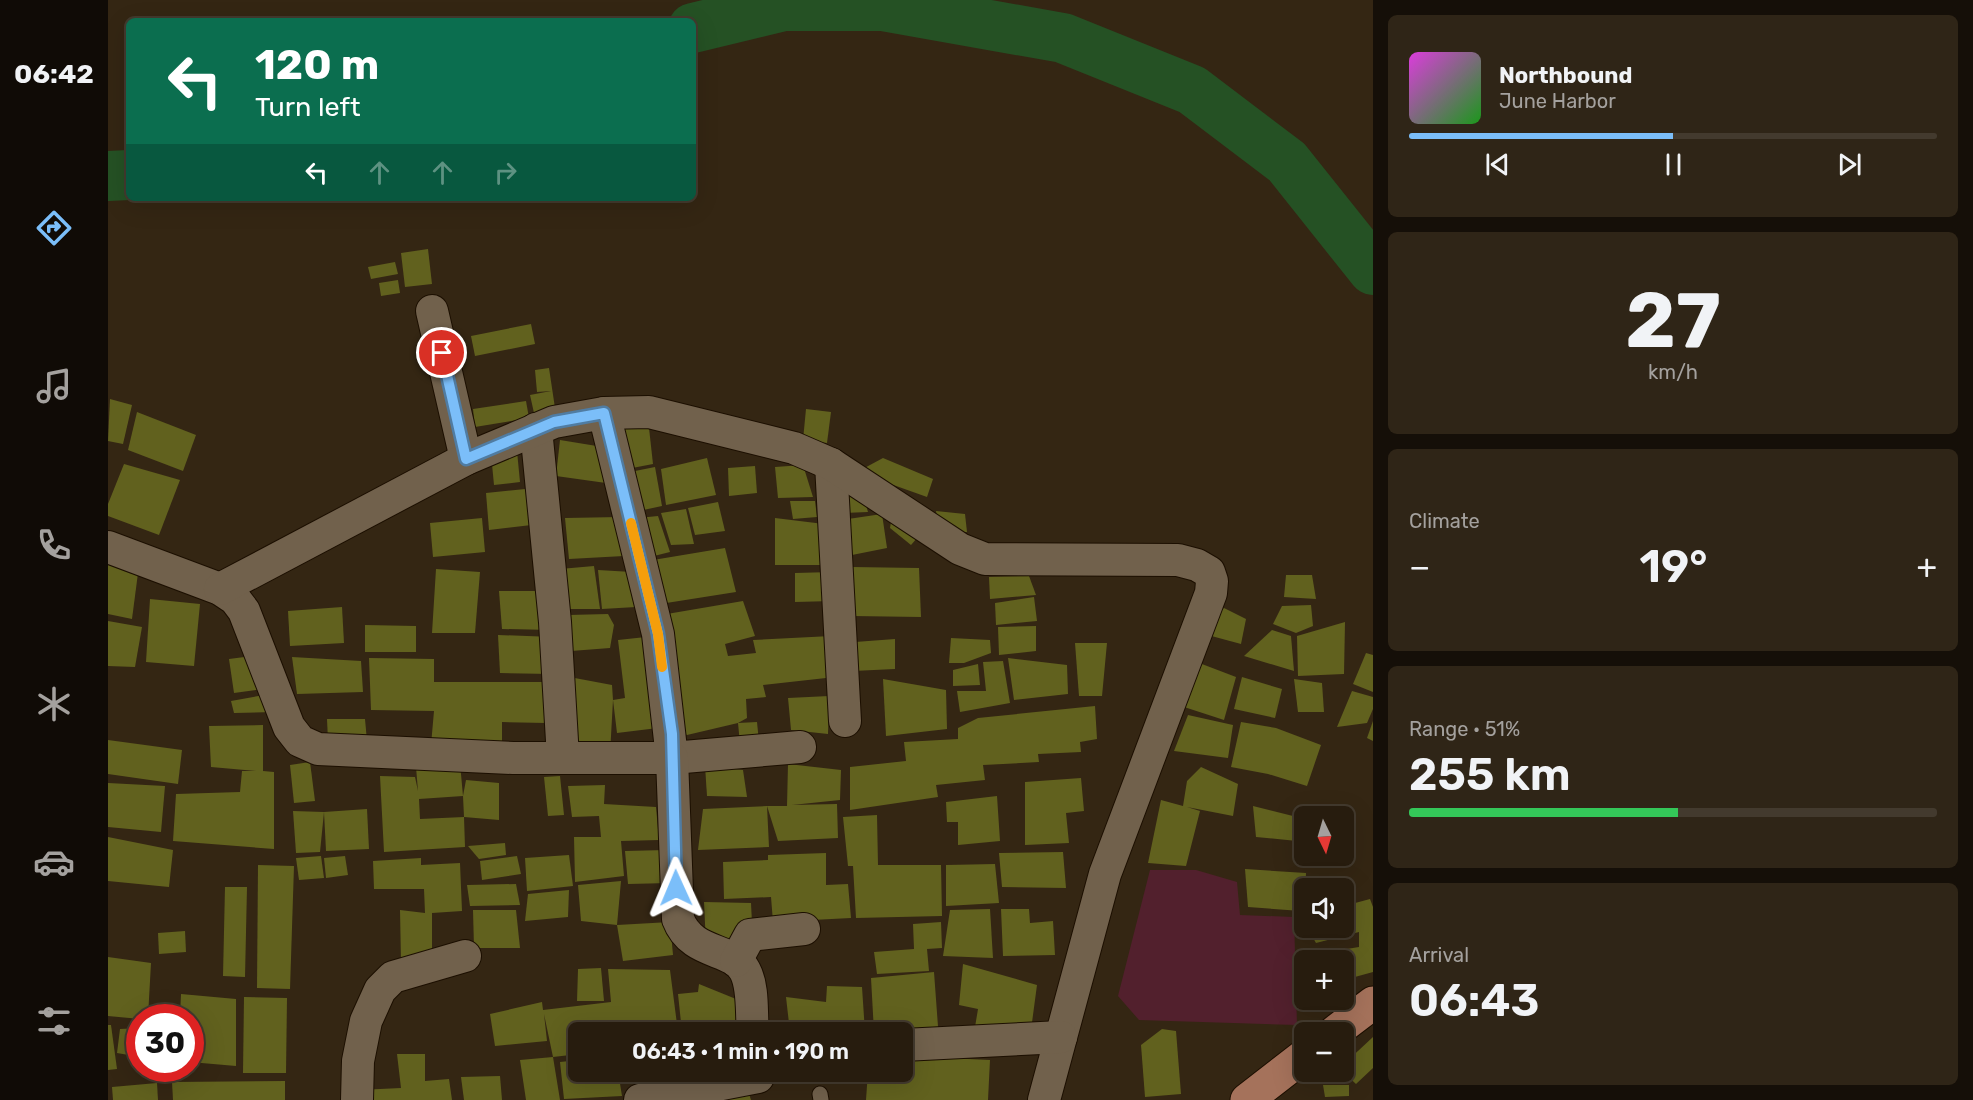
<!DOCTYPE html>
<html lang="en">
<head>
<meta charset="utf-8">
<style>
  :root { --surface:#271c0e; --page:#2f2517; --text:#f1f3f6; --muted:#a4a19e; --line:#433a2e; --accent:#7bbef9 }
  body { margin:0; font-family:Rubik,sans-serif; background:var(--page); color:var(--text); height:100vh; display:flex; flex-direction:column; font-size:22px; white-space:nowrap }
  * { box-sizing:border-box; margin:0 }
  p { font-size:20px; color:var(--muted) }
  .icon { flex:none; width:33px; height:33px; fill:none; stroke:currentColor; stroke-width:2; stroke-linecap:round; stroke-linejoin:round }
  .map { position:relative; flex:1; overflow:hidden }
  .drawer { display:flex; flex-direction:column; gap:15px; padding:15px; background:#150f08; width:600px }
  .drawer>* { flex:none }
  .guide { position:absolute; left:18px; top:18px; width:570px; height:183px; border-radius:9px; box-shadow:0 6px 24px #0002,0 0 0 2px var(--line); background:#0b6e4f; color:#fff; overflow:hidden }
  .needle { width:39px; rotate:175deg }
  .fabs { position:absolute; left:1186px; top:806px; display:grid; gap:12px }
  .fabs a { display:grid; place-items:center; width:60px; height:60px; border-radius:9px; background:var(--surface); box-shadow:0 6px 24px #0002,0 0 0 2px var(--line); font-size:30px }
  .speed { position:absolute; left:18px; top:1004px; display:flex; gap:12px; font-size:30px; font-weight:700; text-align:center }
  .speed>* { display:grid; place-content:center; width:78px; height:78px; border-radius:50%; background:var(--surface); box-shadow:0 6px 24px #0002,0 0 0 2px var(--line); line-height:1 }
  .speed .limit { border:9px solid #d22; background:#fff; color:#111 }
  .pin { position:absolute; display:grid; place-items:center; width:51px; height:51px; color:#fff; margin:-26px; border:3px solid #fff; border-radius:50%; box-shadow:0 2px 6px #0007 }
  .me { position:absolute; width:66px; margin:-33px; rotate:359deg; stroke-linejoin:round; filter:drop-shadow(0 0 4px #0008) }
  .turn { display:flex; align-items:center; gap:21px; height:126px; padding:0 30px; font-size:27px }
  .turn .icon { width:78px; height:78px; stroke-width:2.5 }
  .turn b { display:block; font-size:42px; line-height:51px }
  .lanes { display:flex; align-items:center; height:57px; padding:0 30px; background:#0003; justify-content:center; gap:30px; direction:ltr }
  .lanes .off { opacity:.35 }
  .big { font-size:45px; font-weight:600; line-height:1.1 }
  .drawer .widget { flex:1; display:flex; flex-direction:column; justify-content:center; gap:9px; min-width:0; padding:0 21px; border-radius:9px; background:var(--page) }
  .drawer .dial { align-items:center; gap:0 }
  .dial b { font-size:78px; line-height:1 }
  .song { display:flex; align-items:center; gap:18px }
  .cover { width:72px; height:72px; border-radius:9px; background:linear-gradient(135deg,hsl(300 70% 55%),hsl(120 70% 35%)) }
  .played { height:6px; border-radius:3px; background:linear-gradient(90deg,var(--accent) 50%,var(--line) 50%) }
  .keys { display:flex; justify-content:space-around; direction:ltr }
  .heat { display:flex; justify-content:space-between; align-items:center; font-size:33px; direction:ltr }
  .charge { height:9px; border-radius:4px; background:linear-gradient(90deg,#34c759 51%,var(--line) 0) }
  .trip { position:absolute; left:460px; top:1022px; width:345px; height:60px; border-radius:9px; background:var(--surface); box-shadow:0 6px 24px #0002,0 0 0 2px var(--line); font-weight:600; line-height:60px; text-align:center }
  main { display:flex; flex:1; min-height:0 }
  .tabs { display:flex; flex-direction:column; width:108px; justify-content:space-around; align-items:center; background:#100b06; color:var(--muted) }
  .tabs .icon { width:42px; height:42px }
  .tabs .on { color:var(--accent) }
  .tabs b { font-size:27px; color:var(--text) }
  .map>svg:first-child { display:block }
  .green { fill:#52202d }
  .lines { fill:none; stroke-linecap:round; stroke-linejoin:round }
  .river { stroke:#255124; stroke-width:50 }
  .building { fill:#61611e }
  .lane-casing { stroke:#1c0f00; stroke-width:17 }
  .street-casing { stroke:#1c0f00; stroke-width:34 }
  .primary-casing { stroke:#1c0f00; stroke-width:35 }
  .lane { stroke:#71614c; stroke-width:15 }
  .street { stroke:#71614c; stroke-width:32 }
  .primary { stroke:#a5725b; stroke-width:33 }
  .route-casing { stroke:#507ca2; stroke-width:15 }
  .route { stroke:#7bbef9; stroke-width:10 }
  .slow { stroke:#f59e0b; stroke-width:10 }
</style>
</head>
<body>
<main>
<nav class="tabs">
<b>06:42</b>
<svg class="icon on" aria-label="directions" viewBox="0 0 24 24"><path d="M12 3l9 9-9 9-9-9zM9 14v-3h6M13 9l2 2-2 2"/></svg>
<svg class="icon" aria-label="music" viewBox="0 0 24 24"><path d="M9 18V5l10-2v13"/><circle cx="6" cy="18" r="3"/><circle cx="16" cy="16" r="3"/></svg>
<svg class="icon" aria-label="phone" viewBox="0 0 24 24"><path d="M5 4h4l2 5-3 2q2 4 5 5l2-3 5 2v4C11 20 4 13 5 4z"/></svg>
<svg class="icon" aria-label="climate" viewBox="0 0 24 24"><path d="M12 3v18M4 7l16 10M4 17L20 7"/></svg>
<svg class="icon" aria-label="car" viewBox="0 0 24 24"><path d="M5 17H2v-5l4-1 3-4h7l3 4 3 1v5h-3M9 17h6M6 11h13"/><circle cx="7" cy="17" r="2"/><circle cx="17" cy="17" r="2"/></svg>
<svg class="icon" aria-label="filters" viewBox="0 0 24 24"><path d="M4 7h16M4 17h16"/><circle cx="9" cy="7" r="2"/><circle cx="15" cy="17" r="2"/></svg>
</nav>
<div class="map">
<svg width="1265" height="1100" viewBox="0 0 1265 1100">
  <rect width="100%" height="100%" fill="#342613"/>
  <!-- green -->
  <polygon class="green" points="1042,870 1088,870 1129,882 1132,915 1186,917 1189,1025 1031,1020 1010,996"/>
  <g class="lines">
    <!-- river -->
    <g class="river">
      <polyline points="585,28 676,6 774,6 955,38 1084,90 1179,162 1265,270"/>
      <polyline points="0,176 21,175"/>
    </g>
  </g>
  <!-- building -->
  <g class="building">
    <polygon points="320,249 324,284 297,287 293,253"/>
    <polygon points="287,262 290,274 263,279 260,267"/>
    <polygon points="290,280 292,293 273,296 271,283"/>
    <polygon points="423,324 427,344 367,356 363,336"/>
    <polygon points="441,368 447,408 426,413 422,395 443,391 429,392 427,370"/>
    <polygon points="2,399 24,405 15,444 0,441"/>
    <polygon points="418,401 421,418 367,427 365,409"/>
    <polygon points="698,409 723,412 719,443 695,440"/>
    <polygon points="29,412 88,435 75,471 20,450"/>
    <polygon points="540,419 545,464 519,469 515,422"/>
    <polygon points="452,440 501,448 498,483 448,476"/>
    <polygon points="409,451 412,482 386,485 383,454"/>
    <polygon points="599,458 608,495 558,505 553,469"/>
    <polygon points="775,458 825,479 819,497 749,472"/>
    <polygon points="16,464 72,480 51,535 0,516 0,504"/>
    <polygon points="695,465 705,497 670,498 667,467"/>
    <polygon points="647,466 649,493 621,496 620,468"/>
    <polygon points="547,467 554,506 526,512 527,471"/>
    <polygon points="752,485 760,512 736,513 732,486"/>
    <polygon points="427,488 432,524 381,530 378,493"/>
    <polygon points="682,501 707,501 709,517 685,519"/>
    <polygon points="610,502 617,531 587,535 580,508"/>
    <polygon points="578,509 586,544 563,545 553,513"/>
    <polygon points="785,509 816,530 803,545 782,528"/>
    <polygon points="828,511 857,514 859,532 832,532"/>
    <polygon points="774,514 779,548 744,555 740,519"/>
    <polygon points="550,516 562,552 534,559 530,518"/>
    <polygon points="512,517 516,556 461,559 457,518"/>
    <polygon points="374,518 377,552 325,557 322,523"/>
    <polygon points="667,518 716,524 725,565 667,565"/>
    <polygon points="617,548 628,592 552,604 539,561"/>
    <polygon points="0,563 30,573 24,619 0,614"/>
    <polygon points="486,566 492,609 457,609 452,569"/>
    <polygon points="744,567 811,568 813,617 744,616"/>
    <polygon points="328,569 372,572 367,633 324,633"/>
    <polygon points="490,570 524,572 528,607 494,609"/>
    <polygon points="724,572 725,601 687,602 687,573"/>
    <polygon points="1178,575 1204,575 1208,599 1176,597"/>
    <polygon points="921,576 928,595 882,599 881,577"/>
    <polygon points="391,591 439,591 443,630 394,629"/>
    <polygon points="926,597 929,621 888,625 887,603"/>
    <polygon points="42,599 92,604 86,666 38,662"/>
    <polygon points="635,601 647,636 617,644 620,656 648,653 645,640 723,636 727,677 655,685 658,697 638,699 639,718 630,723 579,735 565,728 553,615"/>
    <polygon points="1203,605 1205,626 1188,633 1165,624 1174,606"/>
    <polygon points="234,607 236,643 182,646 180,611"/>
    <polygon points="1116,608 1138,619 1133,644 1096,634 1106,615"/>
    <polygon points="500,614 506,625 502,648 463,651 460,615"/>
    <polygon points="0,621 34,627 27,667 0,666"/>
    <polygon points="1237,622 1236,674 1190,676 1189,636"/>
    <polygon points="257,625 308,626 308,652 257,652"/>
    <polygon points="928,626 928,651 891,655 890,627"/>
    <polygon points="1164,630 1183,636 1186,671 1136,656"/>
    <polygon points="390,635 445,637 444,674 392,673"/>
    <polygon points="547,636 558,727 509,733 505,700 502,754 456,752 456,676 504,685 505,700 517,698 510,640"/>
    <polygon points="843,638 882,640 883,653 856,663 841,663"/>
    <polygon points="787,639 787,669 745,671 747,642"/>
    <polygon points="967,643 999,643 994,696 971,696"/>
    <polygon points="1258,653 1265,655 1265,692 1245,684"/>
    <polygon points="151,655 155,689 126,693 121,659"/>
    <polygon points="184,657 253,661 255,692 189,694"/>
    <polygon points="261,658 326,659 326,682 441,682 439,723 394,722 394,749 323,745 326,711 263,710"/>
    <polygon points="900,658 959,665 960,694 906,700"/>
    <polygon points="895,661 902,703 852,712 849,691 878,691 875,662"/>
    <polygon points="1086,661 1128,677 1116,720 1070,705"/>
    <polygon points="870,664 872,685 845,686 845,670"/>
    <polygon points="1134,677 1174,689 1167,718 1126,709"/>
    <polygon points="775,679 838,690 839,729 778,736"/>
    <polygon points="1186,679 1214,683 1216,712 1190,712"/>
    <polygon points="1244,691 1265,697 1265,709 1259,723 1229,727"/>
    <polygon points="162,694 166,712 126,713 123,701"/>
    <polygon points="721,696 720,734 683,730 680,698"/>
    <polygon points="987,706 989,739 972,742 973,752 930,754 931,762 875,765 877,780 828,785 830,797 742,810 742,767 798,761 796,742 850,739 850,728 870,718"/>
    <polygon points="1080,715 1125,725 1120,758 1066,751"/>
    <polygon points="219,719 257,719 259,741 220,741"/>
    <polygon points="1265,721 1265,741 1259,738"/>
    <polygon points="649,722 651,742 632,744 630,723"/>
    <polygon points="1133,722 1168,728 1213,745 1199,786 1160,774 1123,767"/>
    <polygon points="155,725 155,771 166,772 166,849 65,841 68,794 132,792 134,771 148,771 103,767 101,726"/>
    <polygon points="0,740 74,750 70,784 0,774"/>
    <polygon points="202,762 207,801 186,803 182,765"/>
    <polygon points="352,763 355,796 358,780 391,783 391,820 356,817 355,796 311,799 312,819 356,817 357,847 276,852 272,776 307,777 310,791 308,767"/>
    <polygon points="680,764 733,770 732,800 684,805 729,804 730,838 670,841 659,806 661,847 590,850 595,809 659,806 679,806"/>
    <polygon points="597,766 635,770 639,797 599,796"/>
    <polygon points="1093,767 1130,784 1125,816 1079,807 1092,811 1078,866 1040,863 1053,800 1075,806 1079,781"/>
    <polygon points="452,776 456,815 440,816 436,777"/>
    <polygon points="973,778 976,811 958,813 961,843 917,845 917,782"/>
    <polygon points="0,783 57,786 53,832 0,827"/>
    <polygon points="497,785 496,804 548,807 551,840 513,841 516,876 467,882 466,837 493,837 491,816 464,817 460,786"/>
    <polygon points="889,796 892,841 850,845 850,822 839,822 838,802"/>
    <polygon points="1145,806 1185,816 1189,841 1148,837"/>
    <polygon points="259,809 261,849 218,851 216,812"/>
    <polygon points="185,811 216,812 212,852 188,853"/>
    <polygon points="769,815 770,865 833,865 834,916 748,918 745,866 740,866 735,817"/>
    <polygon points="0,837 65,850 61,887 0,881"/>
    <polygon points="397,843 398,855 371,859 360,846"/>
    <polygon points="558,850 562,883 520,884 517,851"/>
    <polygon points="955,852 958,888 894,887 891,853"/>
    <polygon points="718,853 718,885 740,884 743,918 665,922 663,897 616,899 615,862 660,860 660,855"/>
    <polygon points="461,855 465,886 419,891 417,858"/>
    <polygon points="213,856 216,878 191,880 188,858"/>
    <polygon points="237,856 240,875 218,878 216,858"/>
    <polygon points="409,856 413,874 374,880 372,861"/>
    <polygon points="313,858 313,865 352,863 354,911 324,913 324,960 293,962 292,910 317,913 316,889 266,889 265,861"/>
    <polygon points="887,864 891,903 838,906 838,865"/>
    <polygon points="150,865 186,866 182,989 149,988"/>
    <polygon points="1137,869 1198,873 1197,904 1193,911 1140,907"/>
    <polygon points="513,881 509,925 473,921 470,885"/>
    <polygon points="408,884 412,905 362,906 359,885"/>
    <polygon points="117,887 139,887 137,977 115,976"/>
    <polygon points="461,890 460,917 417,921 420,894"/>
    <polygon points="1262,899 1265,907 1265,972 1236,980 1236,960 1228,960 1226,951 1251,947 1251,932 1208,943 1199,927 1236,927 1236,906"/>
    <polygon points="596,902 643,903 644,923 633,944 598,945"/>
    <polygon points="882,909 885,958 835,956 842,910"/>
    <polygon points="893,909 921,909 922,923 945,921 947,955 895,956"/>
    <polygon points="365,910 408,910 412,948 366,948"/>
    <polygon points="562,922 565,955 515,961 509,925"/>
    <polygon points="833,922 834,948 819,949 821,971 769,974 766,952 806,949 805,924"/>
    <polygon points="77,931 78,952 51,954 50,933"/>
    <polygon points="0,957 43,963 40,1017 32,1017 32,1019 0,1016"/>
    <polygon points="855,964 929,985 923,1030 866,1033 870,1009 851,1005"/>
    <polygon points="493,968 496,1001 469,1001 470,969"/>
    <polygon points="500,969 562,970 570,1032 471,1032 471,1054 445,1057 436,1014 439,1041 387,1046 382,1014 434,1002 435,1010 503,1002"/>
    <polygon points="826,972 831,1040 795,1032 766,1032 763,978"/>
    <polygon points="591,984 628,999 635,1032 574,1032 570,994 590,992"/>
    <polygon points="719,986 754,987 757,1032 682,1032 678,997 718,1002"/>
    <polygon points="73,994 128,999 128,1066 82,1062 82,1017 72,1017"/>
    <polygon points="136,997 179,998 178,1073 135,1073"/>
    <polygon points="0,1025 3,1025 9,1069 0,1070"/>
    <polygon points="32,1028 32,1057 9,1053 12,1029"/>
    <polygon points="1054,1029 1068,1031 1073,1094 1037,1097 1033,1045"/>
    <polygon points="1265,1037 1265,1068 1248,1084 1234,1071 1236,1064"/>
    <polygon points="289,1054 317,1054 317,1081 341,1079 344,1100 252,1100 251,1090 293,1088"/>
    <polygon points="795,1056 882,1060 880,1100 758,1100 760,1071 795,1071"/>
    <polygon points="445,1057 452,1100 418,1100 412,1060"/>
    <polygon points="471,1060 471,1071 510,1071 514,1096 456,1099 452,1062"/>
    <polygon points="392,1076 394,1100 356,1100 353,1077"/>
    <polygon points="177,1081 177,1100 65,1100 64,1082"/>
    <polygon points="49,1083 50,1100 5,1100 4,1087"/>
    <polygon points="1215,1085 1241,1085 1241,1096 1217,1097"/>
    <polygon points="641,1094 643,1100 611,1100"/>
  </g>
  <g class="lines">
    <!-- lane casing -->
    <g class="lane-casing">
      <polyline id="lane" points="712,1094 713,1100"/>
    </g>
    <!-- street casing -->
    <g class="street-casing">
      <g id="street">
        <polyline points="324,311 358,459"/>
        <polyline points="496,413 550,634 564,758 692,747"/>
        <polyline points="428,429 447,622 455,758"/>
        <polyline points="723,464 737,721"/>
        <path d="M0 547 112 589 127 599 136 611 181 727 192 741 210 749 405 758H564L570 919C584 956 625 947 637 971 646 988 643 1014 645 1032"/>
        <polyline points="112,589 358,459 446,422 496,413 541,412 686,448 723,464 852,549 877,559 1070,560 1089,565 1101,572 1104,581 1103,593 997,874 936,1100"/>
        <polyline points="628,961 642,935 696,929"/>
        <polyline points="795,1045 953,1037"/>
        <polyline points="249,1100 250,1061 258,1021 272,990 285,977 357,956"/>
        <polyline points="532,1100 650,1077"/>
      </g>
    </g>
    <!-- primary casing -->
    <g class="primary-casing">
      <g id="primary">
        <polyline points="1227,1032 1265,1003"/>
        <polyline points="1139,1100 1197,1055"/>
      </g>
    </g>
    <!-- lane -->
    <use href="#lane" class="lane"/>
    <!-- street -->
    <use href="#street" class="street"/>
    <!-- primary -->
    <use href="#primary" class="primary"/>
  </g>
  <g class="lines">
    <!-- route casing -->
    <g class="route-casing">
      <polyline id="route" points="334,353 358,459 446,422 496,413 550,634 564,734 568,888"/>
    </g>
    <!-- route -->
    <use href="#route" class="route"/>
    <!-- slow -->
    <polyline class="slow" points="523,523 550,634 554,667"/>
  </g>
</svg>
<div class="fabs">
<a><svg class="needle" viewBox="-14 -14 28 28"><path d="M0-13l5 13h-10z" fill="#e53935"/><path d="M0 13l5-13h-10z" fill="#a4a19e"/></svg></a>
<a><svg class="icon" aria-label="sound" viewBox="0 0 24 24"><path d="M4 9h4l5-4v14l-5-4H4zM17 9q2 3 0 6"/></svg></a>
<a>+</a>
<a>−</a>
</div>
<div class="speed"><div class="limit">30</div></div>
<div class="pin" style="left:334px;top:353px;background:#d93025"><svg class="icon" aria-label="arrive" viewBox="0 0 24 24"><path d="M6 21V4h12l-3 4 3 4H6"/></svg></div>
<svg class="me" style="left:568px;top:888px" viewBox="-20 -20 40 40"><path d="M0-17L14 15 0 8-14 15z" fill="#7bbef9" stroke="#fff" stroke-width="4"/></svg>
<div class="trip">06:43 · 1 min · 190 m</div>
<div class="guide">
<div class="turn"><svg class="icon" aria-label="left" viewBox="0 0 24 24"><path d="M17 20v-9H6M10 6l-5 5 5 5"/></svg><div><b>120 m</b>Turn left</div></div>
<div class="lanes"><svg class="icon" aria-label="left" viewBox="0 0 24 24"><path d="M17 20v-9H6M10 6l-5 5 5 5"/></svg><svg class="icon off" aria-label="ahead" viewBox="0 0 24 24"><path d="M12 20V5M6 11l6-6 6 6"/></svg><svg class="icon off" aria-label="ahead" viewBox="0 0 24 24"><path d="M12 20V5M6 11l6-6 6 6"/></svg><svg class="icon off" aria-label="right" viewBox="0 0 24 24"><path d="M7 20v-9h11M14 6l5 5-5 5"/></svg></div>
</div>
</div>
<section class="drawer">
<div class="widget">
<div class="song"><i class="cover"></i><div><b>Northbound</b><p>June Harbor</p></div></div>
<div class="played"></div>
<div class="keys"><svg class="icon" aria-label="previous" viewBox="0 0 24 24"><path d="M18 5L8 12l10 7zM5 5v14"/></svg><svg class="icon" aria-label="pause" viewBox="0 0 24 24"><path d="M8 5v14M16 5v14"/></svg><svg class="icon" aria-label="next" viewBox="0 0 24 24"><path d="M6 5l10 7-10 7zM19 5v14"/></svg></div>
</div>
<div class="widget dial"><b>27</b><p>km/h</p></div>
<div class="widget"><p>Climate</p>
<div class="heat"><a>−</a><b class="big">19°</b><a>+</a></div>
</div>
<div class="widget"><p>Range · 51%</p><b class="big">255 km</b><div class="charge"></div></div>
<div class="widget"><p>Arrival</p><b class="big">06:43</b></div>
</section>
</main>
</body>
</html>
